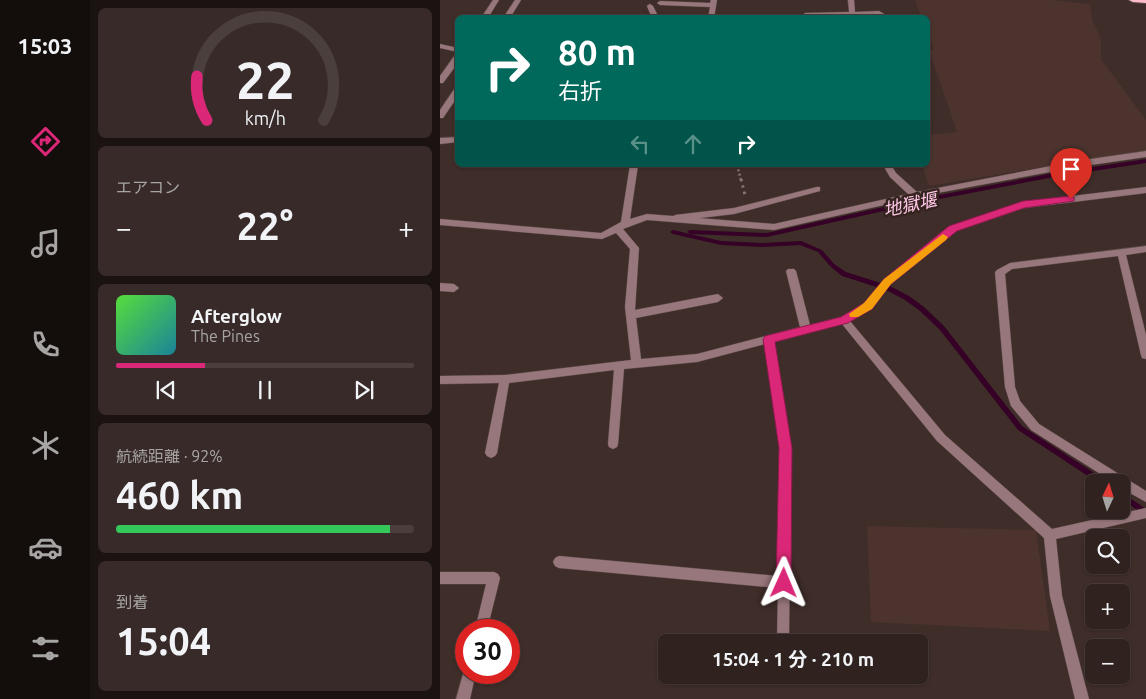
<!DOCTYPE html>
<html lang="ja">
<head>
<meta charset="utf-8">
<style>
  :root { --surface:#2f221f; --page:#372a28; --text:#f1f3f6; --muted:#a7a4a4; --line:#4a3f3d; --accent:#db2777 }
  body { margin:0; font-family:Ubuntu,"Noto Sans JP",sans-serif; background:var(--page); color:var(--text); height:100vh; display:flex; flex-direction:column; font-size:19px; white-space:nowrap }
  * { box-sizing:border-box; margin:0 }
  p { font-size:16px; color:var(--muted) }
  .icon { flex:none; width:28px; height:28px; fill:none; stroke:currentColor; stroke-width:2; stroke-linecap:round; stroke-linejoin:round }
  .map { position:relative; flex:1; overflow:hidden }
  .details { display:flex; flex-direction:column; gap:8px; padding:8px; background:#1a1311; width:350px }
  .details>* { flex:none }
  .banner { position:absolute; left:15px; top:15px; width:475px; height:152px; border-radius:8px; box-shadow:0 1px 4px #0004,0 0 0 1px var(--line); background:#00695c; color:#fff; overflow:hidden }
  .needle { width:32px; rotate:4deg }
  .controls { position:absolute; left:645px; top:474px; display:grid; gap:10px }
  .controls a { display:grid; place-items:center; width:45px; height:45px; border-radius:8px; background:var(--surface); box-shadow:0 1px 4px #0004,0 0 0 1px var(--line); font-size:25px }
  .speed { position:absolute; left:15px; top:619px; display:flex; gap:10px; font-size:25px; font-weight:700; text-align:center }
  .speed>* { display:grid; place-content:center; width:65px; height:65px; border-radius:50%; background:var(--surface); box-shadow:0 1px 4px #0004,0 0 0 1px var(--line); line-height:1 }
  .speed .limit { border:8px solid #d22; background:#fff; color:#111 }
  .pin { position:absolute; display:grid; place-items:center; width:42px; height:42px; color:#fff; margin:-51px -21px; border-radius:50% 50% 50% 0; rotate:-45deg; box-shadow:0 0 5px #0007 }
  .pin .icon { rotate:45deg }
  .me { position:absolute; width:55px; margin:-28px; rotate:1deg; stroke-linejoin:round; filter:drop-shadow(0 0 4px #0008) }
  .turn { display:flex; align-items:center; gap:18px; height:105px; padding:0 20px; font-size:22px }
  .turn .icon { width:65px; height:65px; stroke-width:2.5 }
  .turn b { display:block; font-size:35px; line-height:42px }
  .lanes { display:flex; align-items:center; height:48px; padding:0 20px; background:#0003; justify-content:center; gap:25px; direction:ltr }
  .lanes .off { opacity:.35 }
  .big { font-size:38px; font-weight:700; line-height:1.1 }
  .details .tile { flex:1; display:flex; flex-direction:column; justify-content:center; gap:8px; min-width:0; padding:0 18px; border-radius:8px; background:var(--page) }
  .details .dial { align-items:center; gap:0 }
  .dial svg { height:130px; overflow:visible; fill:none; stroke:var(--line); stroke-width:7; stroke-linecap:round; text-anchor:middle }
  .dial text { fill:var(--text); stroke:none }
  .song { display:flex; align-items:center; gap:15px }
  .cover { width:60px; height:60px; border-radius:8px; background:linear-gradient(135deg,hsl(110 70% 55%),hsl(190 70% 35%)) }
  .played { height:5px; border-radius:2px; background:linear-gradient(90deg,var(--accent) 30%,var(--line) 30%) }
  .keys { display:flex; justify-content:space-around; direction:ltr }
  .heat { display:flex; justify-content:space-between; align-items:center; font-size:28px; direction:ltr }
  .charge { height:8px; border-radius:4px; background:linear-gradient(90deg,#34c759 92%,var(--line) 0) }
  .trip { position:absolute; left:218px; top:634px; width:270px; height:50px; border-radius:8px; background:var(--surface); box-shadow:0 1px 4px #0004,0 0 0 1px var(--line); font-weight:700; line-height:50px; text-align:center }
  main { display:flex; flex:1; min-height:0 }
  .tabs { display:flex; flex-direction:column; width:90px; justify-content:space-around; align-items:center; background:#130e0c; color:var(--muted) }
  .tabs .icon { width:35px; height:35px }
  .tabs .on { color:var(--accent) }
  .tabs b { font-size:22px; color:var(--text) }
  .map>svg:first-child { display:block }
  .built { fill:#4c332e }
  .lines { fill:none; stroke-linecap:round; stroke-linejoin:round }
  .stream { fill:#360126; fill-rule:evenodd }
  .service-casing { stroke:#5c4b47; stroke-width:1 }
  .minor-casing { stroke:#5c4b47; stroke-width:1 }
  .tertiary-casing { stroke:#5c4b47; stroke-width:1 }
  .primary-casing { stroke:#5c4b47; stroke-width:2 }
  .path-far1 { stroke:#837470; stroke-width:2.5; stroke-dasharray:2 2.5; stroke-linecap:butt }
  .path { stroke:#837470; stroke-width:3; stroke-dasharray:2.5 4; stroke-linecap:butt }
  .service { fill:#98777c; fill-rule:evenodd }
  .minor { fill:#98777c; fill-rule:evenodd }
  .tertiary { fill:#98777c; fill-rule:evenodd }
  .primary { fill:#ffbbc7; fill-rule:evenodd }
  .route { fill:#db2777; stroke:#8e194d }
  .slow { fill:#f59e0b }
  .labels { text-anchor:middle; stroke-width:5; stroke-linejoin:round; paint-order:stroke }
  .water-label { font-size:18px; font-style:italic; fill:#ffc7e7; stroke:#34231f }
</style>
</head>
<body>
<main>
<nav class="tabs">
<b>15:03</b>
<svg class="icon on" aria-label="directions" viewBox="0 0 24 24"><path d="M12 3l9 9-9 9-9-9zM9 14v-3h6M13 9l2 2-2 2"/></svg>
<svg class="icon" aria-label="music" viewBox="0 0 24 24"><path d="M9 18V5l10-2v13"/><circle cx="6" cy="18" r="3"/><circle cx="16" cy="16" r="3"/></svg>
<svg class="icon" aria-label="phone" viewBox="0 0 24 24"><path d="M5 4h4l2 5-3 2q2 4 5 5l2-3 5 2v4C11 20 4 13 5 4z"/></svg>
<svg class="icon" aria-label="climate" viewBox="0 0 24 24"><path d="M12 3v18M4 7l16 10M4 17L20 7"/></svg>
<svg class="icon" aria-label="car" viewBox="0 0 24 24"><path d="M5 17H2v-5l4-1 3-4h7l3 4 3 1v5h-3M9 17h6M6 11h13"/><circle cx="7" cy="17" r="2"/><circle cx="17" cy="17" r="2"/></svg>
<svg class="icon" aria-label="filters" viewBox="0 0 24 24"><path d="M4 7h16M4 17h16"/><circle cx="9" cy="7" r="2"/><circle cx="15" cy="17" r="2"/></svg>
</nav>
<section class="details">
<div class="tile dial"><svg viewBox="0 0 100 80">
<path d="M14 69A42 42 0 1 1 86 69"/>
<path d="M14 69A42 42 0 0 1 8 42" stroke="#db2777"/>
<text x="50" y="56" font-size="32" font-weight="700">22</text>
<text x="50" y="72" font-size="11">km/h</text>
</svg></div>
<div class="tile"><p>エアコン</p>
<div class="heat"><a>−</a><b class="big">22°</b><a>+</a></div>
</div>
<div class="tile">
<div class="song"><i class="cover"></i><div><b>Afterglow</b><p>The Pines</p></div></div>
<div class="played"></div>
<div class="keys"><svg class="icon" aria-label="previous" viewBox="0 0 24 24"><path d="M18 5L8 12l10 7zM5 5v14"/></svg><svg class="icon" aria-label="pause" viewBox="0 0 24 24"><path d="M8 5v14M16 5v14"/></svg><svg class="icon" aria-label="next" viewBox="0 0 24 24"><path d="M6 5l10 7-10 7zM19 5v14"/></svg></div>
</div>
<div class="tile"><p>航続距離 · 92%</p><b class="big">460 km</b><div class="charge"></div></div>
<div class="tile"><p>到着</p><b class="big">15:04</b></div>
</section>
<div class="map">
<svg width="706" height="699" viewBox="0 0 706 699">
  <rect width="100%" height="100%" fill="#3f2d29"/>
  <!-- built -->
  <g class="built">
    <polygon points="475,0 611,0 650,4 653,22 661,39 661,59 706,120 706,150 489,186 482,165 488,165 488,135 517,132 489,50 494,50 488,33 488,18 481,17"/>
    <polygon points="427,526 596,530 610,631 431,622"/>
  </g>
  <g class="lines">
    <!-- stream -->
    <g class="stream">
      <polygon points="706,159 706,163 614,177 484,202 327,237 250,234 281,241 322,243 361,241 382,250 394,264 406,272 450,286 469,296 484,307 504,326 582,426 665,480 665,482 657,482 578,430 500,330 480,311 465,300 446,290 402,276 390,266 378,252 360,245 322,247 281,245 233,234 230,232 233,230 250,234 247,232 250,230 327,233 484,198 614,173"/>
      <polygon points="681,492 706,509 706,516 681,499"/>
    </g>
    <!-- service casing -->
    <g class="service-casing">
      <g id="service">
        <polygon points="0,44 18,48 18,52 0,48"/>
        <polygon points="377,187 380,187 380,191 294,214 235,221 231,218 235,215 294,208"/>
      </g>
    </g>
    <!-- minor casing -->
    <g class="minor-casing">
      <g id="minor">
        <polygon points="271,0 277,0 274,18 268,18 270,7 220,5 217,3 220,1 270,3"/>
        <polygon points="408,0 414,0 415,12 439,11 451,18 442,18 438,15 359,18 365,13 409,12"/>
        <polygon points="210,4 213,6 219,18 212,18 207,6"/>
        <polygon points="18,137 18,142 0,144 0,138"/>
        <polygon points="706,151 706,157 637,167 492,194 334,230 207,220 183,229 199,248 195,310 278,294 283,298 278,302 196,318 201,359 257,354 360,327 346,271 348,269 354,269 356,271 370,325 401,317 425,303 444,280 510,227 583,202 706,187 706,193 584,208 516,231 450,284 431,309 410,321 505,435 612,529 706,508 706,518 616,539 622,596 649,699 635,699 610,596 604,538 497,441 402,324 334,342 351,448 349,642 337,642 338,588 119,568 115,566 113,562 115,558 119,556 338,576 341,448 325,344 257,362 184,369 178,444 177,447 173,449 169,447 168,444 174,370 69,383 57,453 55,456 51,458 47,456 45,453 59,383 0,384 0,376 65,375 191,360 185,307 190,249 176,233 162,239 0,225 0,219 161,233 181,222 190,165 198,165 190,219 207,214 334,224 468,194 450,177 443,165 451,165 456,173 477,192 637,161"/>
        <polygon points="706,246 706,252 686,255 706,335 706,359 702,358 701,355 678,256 572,269 565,274 575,387 580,401 599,424 706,491 706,502 681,488 681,482 673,482 591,430 571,406 565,387 555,272 557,270 570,263"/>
        <polygon points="0,283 14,284 19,288 14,292 0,291"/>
        <polygon points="0,572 54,572 58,574 60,578 47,630 35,630 46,584 0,584"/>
        <polygon points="25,667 26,672 36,672 30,699 16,699"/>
      </g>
    </g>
    <!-- tertiary casing -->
    <g class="tertiary-casing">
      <g id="tertiary">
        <polygon points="53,0 59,0 48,18 41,18"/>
        <polygon points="75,0 81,0 70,18 63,18"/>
        <polygon points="15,55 18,55 18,63 3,83 0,83 0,76"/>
        <polygon points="15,88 18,88 18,96 3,118 0,118 0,110"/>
      </g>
    </g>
    <!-- primary casing -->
    <g class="primary-casing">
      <polygon id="primary" points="689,0 706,0 706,3 693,2"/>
    </g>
    <!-- path-far1 -->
    <polyline class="path-far1" points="297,165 301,180"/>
    <!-- path -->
    <polyline class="path" points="301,179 305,195"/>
    <!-- service -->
    <use href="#service" class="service"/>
    <!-- minor -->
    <use href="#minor" class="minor"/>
    <!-- tertiary -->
    <use href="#tertiary" class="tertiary"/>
    <!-- primary -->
    <use href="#primary" class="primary"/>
  </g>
  <!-- route -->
  <polygon class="route" points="631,196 634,197 634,201 584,208 517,231 451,284 432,309 408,323 335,342 352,448 351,583 348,588 344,590 339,588 336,583 339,448 323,339 325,336 401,317 424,303 444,279 509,226 583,201"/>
  <!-- slow -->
  <polygon class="slow" points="503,234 508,237 506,240 451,284 432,309 418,317 410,317 409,314 424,303 444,279"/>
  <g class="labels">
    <!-- water labels -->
    <g class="water-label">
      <text transform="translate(470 205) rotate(-12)" y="6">地獄堰</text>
    </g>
  </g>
</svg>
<div class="controls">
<a><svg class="needle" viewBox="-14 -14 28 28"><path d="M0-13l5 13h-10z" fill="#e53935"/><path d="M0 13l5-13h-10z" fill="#a7a4a4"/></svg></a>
<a><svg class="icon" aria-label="search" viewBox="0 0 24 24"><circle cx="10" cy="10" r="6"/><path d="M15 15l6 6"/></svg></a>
<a>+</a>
<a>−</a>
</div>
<div class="speed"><div class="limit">30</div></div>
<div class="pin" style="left:631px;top:199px;background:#d93025"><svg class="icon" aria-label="arrive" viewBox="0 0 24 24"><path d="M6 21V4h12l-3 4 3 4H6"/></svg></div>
<svg class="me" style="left:344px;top:583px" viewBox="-20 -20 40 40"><path d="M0-17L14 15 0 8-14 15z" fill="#db2777" stroke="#fff" stroke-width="4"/></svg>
<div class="trip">15:04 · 1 分 · 210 m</div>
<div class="banner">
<div class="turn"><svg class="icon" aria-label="right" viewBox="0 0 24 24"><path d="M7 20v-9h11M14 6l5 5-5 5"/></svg><div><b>80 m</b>右折</div></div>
<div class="lanes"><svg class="icon off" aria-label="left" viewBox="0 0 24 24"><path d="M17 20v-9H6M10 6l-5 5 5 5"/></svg><svg class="icon off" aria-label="ahead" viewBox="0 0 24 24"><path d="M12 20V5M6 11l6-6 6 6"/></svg><svg class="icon" aria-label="right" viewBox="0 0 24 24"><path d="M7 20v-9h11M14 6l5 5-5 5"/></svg></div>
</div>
</div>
</main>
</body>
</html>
